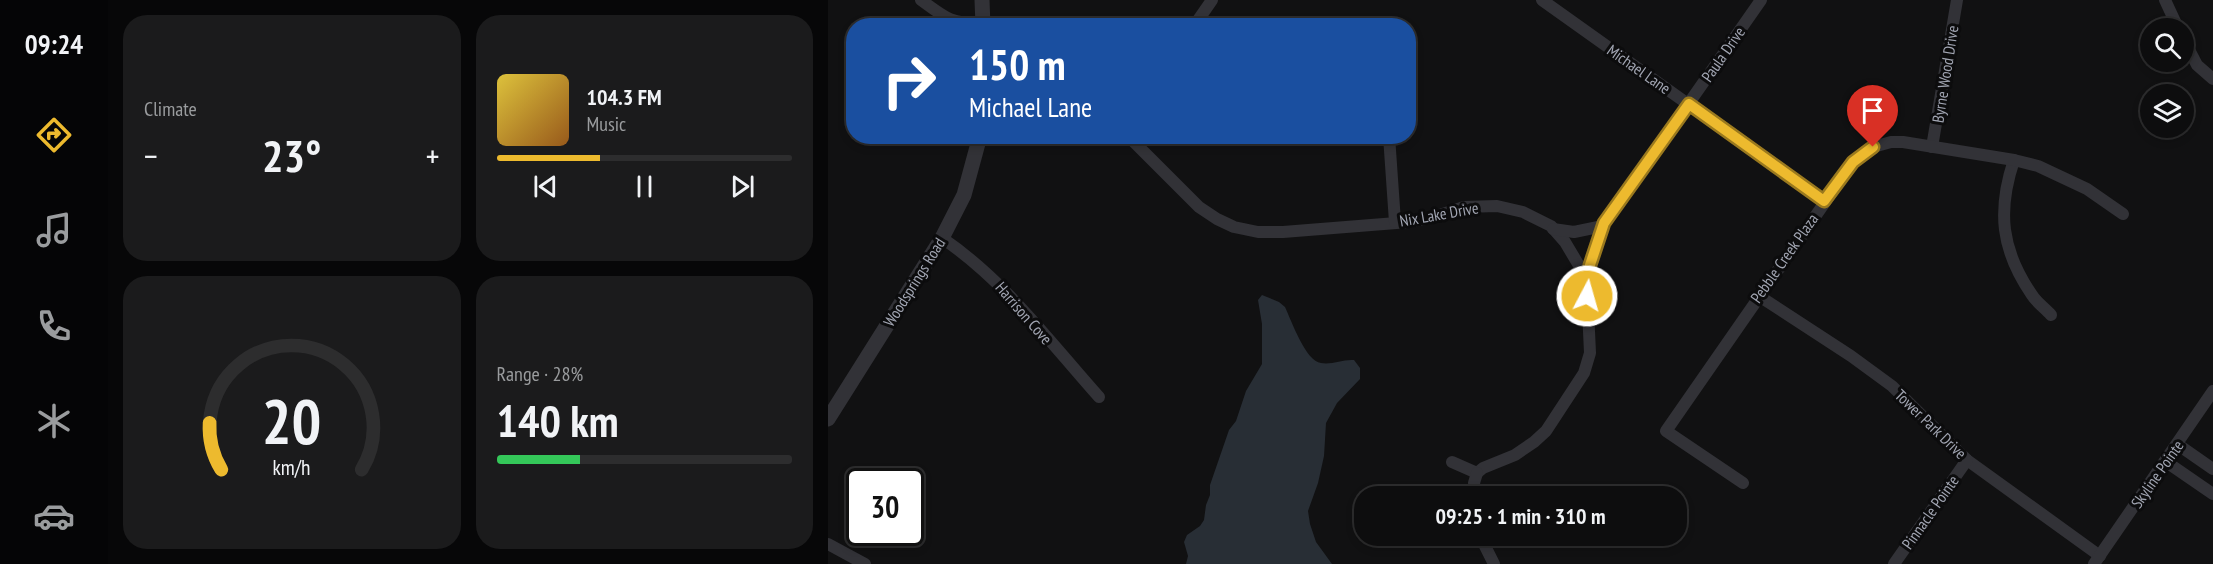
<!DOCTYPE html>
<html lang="en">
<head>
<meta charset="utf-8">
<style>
  :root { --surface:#0d0d0e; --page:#1b1b1c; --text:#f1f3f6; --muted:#9a9c9e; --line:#2d2d2e; --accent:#edba2e }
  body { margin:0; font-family:"PT Sans Narrow",sans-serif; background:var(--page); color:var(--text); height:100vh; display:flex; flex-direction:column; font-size:22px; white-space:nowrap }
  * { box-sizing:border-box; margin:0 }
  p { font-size:20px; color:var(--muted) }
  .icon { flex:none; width:33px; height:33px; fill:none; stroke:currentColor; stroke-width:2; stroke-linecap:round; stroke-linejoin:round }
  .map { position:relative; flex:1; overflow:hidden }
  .sheet { display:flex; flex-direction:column; gap:15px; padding:15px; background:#070708; width:720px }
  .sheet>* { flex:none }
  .top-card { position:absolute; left:18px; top:18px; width:570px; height:126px; border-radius:24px; box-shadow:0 3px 9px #0003,0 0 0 2px var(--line); background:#1a4fa0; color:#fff; overflow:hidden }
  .tools { position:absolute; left:1312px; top:18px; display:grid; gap:12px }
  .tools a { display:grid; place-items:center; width:54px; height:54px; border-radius:50%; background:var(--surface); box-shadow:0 3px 9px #0003,0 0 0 2px var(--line); font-size:30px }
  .speed { position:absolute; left:18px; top:468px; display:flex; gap:12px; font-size:30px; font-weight:700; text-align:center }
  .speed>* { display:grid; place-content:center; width:78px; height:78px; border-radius:50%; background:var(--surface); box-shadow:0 3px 9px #0003,0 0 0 2px var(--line); line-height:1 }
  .speed .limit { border:3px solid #111; border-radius:9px; background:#fff; color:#111 }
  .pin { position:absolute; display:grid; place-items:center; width:51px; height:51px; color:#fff; margin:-62px -26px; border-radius:50% 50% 50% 0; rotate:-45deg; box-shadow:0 0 6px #0007 }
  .pin .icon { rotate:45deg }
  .me { position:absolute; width:66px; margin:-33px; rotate:6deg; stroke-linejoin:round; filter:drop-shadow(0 0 4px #0008) }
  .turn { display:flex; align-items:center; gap:21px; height:126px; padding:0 24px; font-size:27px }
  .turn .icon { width:78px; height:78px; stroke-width:2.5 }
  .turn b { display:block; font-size:42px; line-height:51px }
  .big { font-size:45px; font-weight:600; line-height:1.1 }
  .sheet .tile { flex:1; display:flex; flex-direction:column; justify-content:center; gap:9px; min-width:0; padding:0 21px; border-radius:24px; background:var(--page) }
  .sheet .dial { align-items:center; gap:0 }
  .dial svg { height:156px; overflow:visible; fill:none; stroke:var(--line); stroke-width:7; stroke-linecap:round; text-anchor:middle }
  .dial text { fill:var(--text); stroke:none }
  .song { display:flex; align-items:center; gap:18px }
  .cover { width:72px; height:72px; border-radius:9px; background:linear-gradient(135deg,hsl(50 70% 55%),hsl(30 70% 35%)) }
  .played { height:6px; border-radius:3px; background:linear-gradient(90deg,var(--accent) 35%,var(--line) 35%) }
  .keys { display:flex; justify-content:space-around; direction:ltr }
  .heat { display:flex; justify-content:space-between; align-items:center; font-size:33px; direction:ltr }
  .charge { height:9px; border-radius:4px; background:linear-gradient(90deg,#34c759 28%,var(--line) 0) }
  .sheet .tiles { flex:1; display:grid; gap:15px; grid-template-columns:repeat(2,1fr) }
  .trip { position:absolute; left:526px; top:486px; width:333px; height:60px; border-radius:24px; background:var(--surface); box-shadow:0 3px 9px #0003,0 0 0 2px var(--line); font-weight:600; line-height:60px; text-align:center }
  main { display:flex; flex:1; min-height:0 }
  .tab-bar { display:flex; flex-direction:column; width:108px; justify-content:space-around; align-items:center; background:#050506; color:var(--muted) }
  .tab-bar .icon { width:42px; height:42px }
  .tab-bar .selected { color:var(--accent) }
  .tab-bar b { font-size:27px; color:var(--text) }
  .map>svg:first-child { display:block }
  .water { fill:#282e35 }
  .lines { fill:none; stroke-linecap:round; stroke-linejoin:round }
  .minor { stroke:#323237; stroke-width:12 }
  .tertiary { stroke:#323237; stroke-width:15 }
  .route-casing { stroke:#9a791e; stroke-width:15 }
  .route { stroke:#edba2e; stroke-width:10 }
  .labels { text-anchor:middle; stroke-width:6; stroke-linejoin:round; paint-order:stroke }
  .street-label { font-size:16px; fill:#a2a6b3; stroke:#0c0c0d }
</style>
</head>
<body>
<main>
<nav class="tab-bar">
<b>09:24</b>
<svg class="icon selected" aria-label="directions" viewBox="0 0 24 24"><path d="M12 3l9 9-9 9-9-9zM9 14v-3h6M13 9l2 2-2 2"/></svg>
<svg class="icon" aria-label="music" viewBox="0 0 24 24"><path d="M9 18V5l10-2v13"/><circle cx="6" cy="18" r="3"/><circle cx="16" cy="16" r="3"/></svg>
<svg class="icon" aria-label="phone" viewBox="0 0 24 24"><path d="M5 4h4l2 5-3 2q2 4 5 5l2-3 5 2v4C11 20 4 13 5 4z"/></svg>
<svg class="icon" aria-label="climate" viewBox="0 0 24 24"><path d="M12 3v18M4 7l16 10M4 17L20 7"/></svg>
<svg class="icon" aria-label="car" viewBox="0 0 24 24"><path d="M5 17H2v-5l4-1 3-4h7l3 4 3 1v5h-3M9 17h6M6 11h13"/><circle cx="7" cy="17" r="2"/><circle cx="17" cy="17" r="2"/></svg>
</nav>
<section class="sheet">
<div class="tiles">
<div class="tile"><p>Climate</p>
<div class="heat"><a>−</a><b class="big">23°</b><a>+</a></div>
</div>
<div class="tile">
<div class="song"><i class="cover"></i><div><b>104.3 FM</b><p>Music</p></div></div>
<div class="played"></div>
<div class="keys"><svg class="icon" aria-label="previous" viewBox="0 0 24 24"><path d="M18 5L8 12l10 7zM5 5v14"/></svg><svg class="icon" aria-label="pause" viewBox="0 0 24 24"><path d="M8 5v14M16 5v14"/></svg><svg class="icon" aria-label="next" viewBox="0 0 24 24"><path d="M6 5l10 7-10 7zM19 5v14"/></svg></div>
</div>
<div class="tile dial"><svg viewBox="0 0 100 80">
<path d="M14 69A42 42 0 1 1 86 69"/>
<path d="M14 69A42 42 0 0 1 8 45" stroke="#edba2e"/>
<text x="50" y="56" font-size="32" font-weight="700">20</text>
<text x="50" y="72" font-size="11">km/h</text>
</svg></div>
<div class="tile"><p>Range · 28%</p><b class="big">140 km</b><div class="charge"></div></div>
</div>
</section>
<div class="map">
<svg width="1385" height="564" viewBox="0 0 1385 564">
  <rect width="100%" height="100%" fill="#111112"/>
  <!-- water -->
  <path class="water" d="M434 295 451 302 457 307C463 320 478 362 493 363 504 365 515 359 526 360L532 368V379L509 403 498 423 496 456 490 483 480 511 482 524 488 542 504 564H358L360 556 356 542 359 535 372 526 376 520 378 505 382 495V485L401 430 408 421 418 391 434 364V324L430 300Z"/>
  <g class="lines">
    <!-- minor -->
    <g class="minor">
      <path d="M93 0C120 20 121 22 155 25"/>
      <polyline points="714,0 996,201"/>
      <polyline points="1337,0 1350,28"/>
      <polyline points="366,26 384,0"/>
      <polyline points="1356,40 1369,65 1385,79"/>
      <polyline points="300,136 371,207 389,219 406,227 430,232 455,232 581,222 603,218 636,207 669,206 695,212 723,226 737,242 759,279 757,282 759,288 762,353 756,373 718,431 706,442 687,455 655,468 649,473"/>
      <polyline points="561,136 567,222"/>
      <polyline points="1104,147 1129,0"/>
      <path d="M1186 160C1169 211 1173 250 1204 295 1209 303 1217 308 1223 315"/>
      <polyline points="725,229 746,232 775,226 933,0"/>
      <path d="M114 238C176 280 221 341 271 397"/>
      <polyline points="759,279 775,226"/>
      <polyline points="931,296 1023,356 1064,386 1139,460 1272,556"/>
      <polyline points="1349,444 1385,469"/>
      <polyline points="1337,461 1385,494"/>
      <polyline points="624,462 649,473"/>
      <polyline points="915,483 838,431 1025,162 1045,147 1063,142 1075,142 1186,160 1210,166 1259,189 1295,214"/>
      <polyline points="648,496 646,483 649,473"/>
      <polyline points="655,536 657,546 666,564"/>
      <polyline points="0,544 37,564"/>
      <polyline points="1066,564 1139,460"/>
      <polyline points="1266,564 1385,391"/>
    </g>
    <!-- tertiary -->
    <g class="tertiary">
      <polyline points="154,0 155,26"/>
      <polyline points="0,419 114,238 136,195 152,136"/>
    </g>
  </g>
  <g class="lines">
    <!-- route casing -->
    <g class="route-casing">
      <polyline id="route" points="759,296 757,282 761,276 762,265 776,223 861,104 996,201 1025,162 1045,147"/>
    </g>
    <!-- route -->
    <use href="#route" class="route"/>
  </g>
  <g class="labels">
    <!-- street labels -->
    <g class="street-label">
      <text transform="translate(895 54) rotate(-55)" y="6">Paula Drive</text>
      <text transform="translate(811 69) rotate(35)" y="6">Michael Lane</text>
      <text transform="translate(1117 74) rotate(-81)" y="6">Byrne Wood Drive</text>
      <text transform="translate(611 214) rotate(-10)" y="6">Nix Lake Drive</text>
      <text transform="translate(956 258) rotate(-55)" y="6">Pebble Creek Plaza</text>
      <text transform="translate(86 282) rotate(-58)" y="6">Woodsprings Road</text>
      <text transform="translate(196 313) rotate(49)" y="6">Harrison Cove</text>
      <text transform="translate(1103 424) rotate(44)" y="6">Tower Park Drive</text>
      <text transform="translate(1329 474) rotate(-55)" y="6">Skyline Pointe</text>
      <text transform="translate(1102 512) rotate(-55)" y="6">Pinnacle Pointe</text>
    </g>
  </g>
</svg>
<div class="tools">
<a><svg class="icon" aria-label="search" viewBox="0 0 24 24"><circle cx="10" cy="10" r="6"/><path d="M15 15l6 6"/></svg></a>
<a><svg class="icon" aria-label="layers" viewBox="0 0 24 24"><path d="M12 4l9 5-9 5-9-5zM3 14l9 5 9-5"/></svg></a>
</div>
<div class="speed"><div class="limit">30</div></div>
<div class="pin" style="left:1045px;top:147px;background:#d93025"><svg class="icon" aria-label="arrive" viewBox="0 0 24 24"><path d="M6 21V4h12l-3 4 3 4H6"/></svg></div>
<svg class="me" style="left:759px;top:296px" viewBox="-20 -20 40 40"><circle r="17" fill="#edba2e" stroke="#fff" stroke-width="3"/><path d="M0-11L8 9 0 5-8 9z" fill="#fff"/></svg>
<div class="trip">09:25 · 1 min · 310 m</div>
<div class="top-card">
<div class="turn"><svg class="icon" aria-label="right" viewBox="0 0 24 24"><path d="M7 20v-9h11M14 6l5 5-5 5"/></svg><div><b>150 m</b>Michael Lane</div></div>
</div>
</div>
</main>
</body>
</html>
